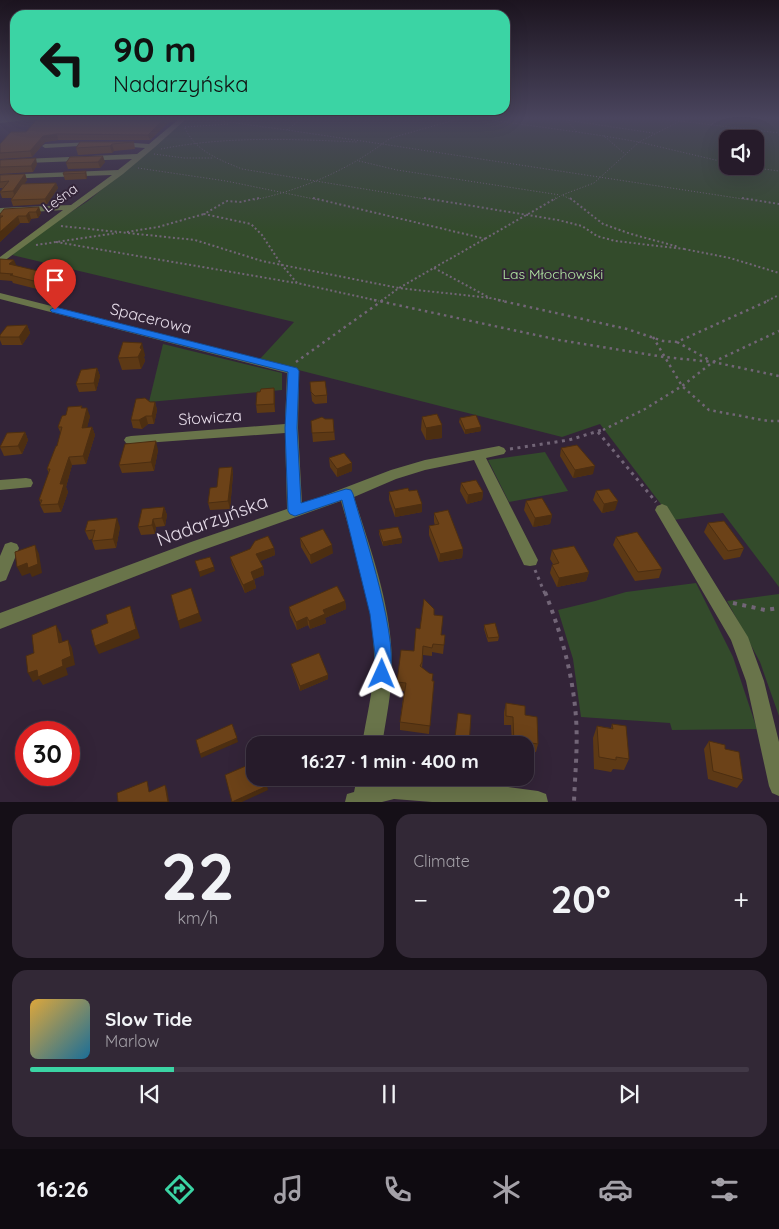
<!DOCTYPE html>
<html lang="en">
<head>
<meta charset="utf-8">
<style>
  :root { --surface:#261b2a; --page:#322836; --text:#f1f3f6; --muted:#a4a1a8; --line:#423947; --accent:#3bd4a4 }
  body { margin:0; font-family:Quicksand,sans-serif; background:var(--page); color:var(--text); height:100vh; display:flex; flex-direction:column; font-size:19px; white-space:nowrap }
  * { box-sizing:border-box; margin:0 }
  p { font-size:16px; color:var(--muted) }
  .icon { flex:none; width:28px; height:28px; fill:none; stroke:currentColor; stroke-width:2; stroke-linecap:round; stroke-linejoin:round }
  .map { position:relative; height:802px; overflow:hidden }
  .drawer { display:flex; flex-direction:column; gap:12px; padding:12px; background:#150f17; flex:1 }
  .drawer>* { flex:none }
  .hud { position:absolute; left:10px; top:10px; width:500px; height:105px; border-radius:15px; box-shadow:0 5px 20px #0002,0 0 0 1px var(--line); background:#3bd4a4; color:#111; overflow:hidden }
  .controls { position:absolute; left:719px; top:130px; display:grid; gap:10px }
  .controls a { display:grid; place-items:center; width:45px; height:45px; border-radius:10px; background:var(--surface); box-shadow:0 5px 20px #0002,0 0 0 1px var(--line); font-size:25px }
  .speed { position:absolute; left:15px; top:721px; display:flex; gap:10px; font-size:25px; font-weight:700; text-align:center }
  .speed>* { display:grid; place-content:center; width:65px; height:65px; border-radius:50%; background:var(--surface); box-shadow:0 5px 20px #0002,0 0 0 1px var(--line); line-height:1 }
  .speed .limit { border:8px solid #d22; background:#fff; color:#111 }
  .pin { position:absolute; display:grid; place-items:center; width:42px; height:42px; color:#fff; margin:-51px -21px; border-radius:50% 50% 50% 0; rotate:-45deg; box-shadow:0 0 5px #0007 }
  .pin .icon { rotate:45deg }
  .me { position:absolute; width:55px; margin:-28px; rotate:1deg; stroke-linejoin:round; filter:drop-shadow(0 0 4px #0008) }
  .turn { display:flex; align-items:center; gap:18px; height:105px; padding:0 20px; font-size:22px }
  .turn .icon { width:65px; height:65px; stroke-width:2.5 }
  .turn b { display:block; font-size:35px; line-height:42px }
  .big { font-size:38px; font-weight:800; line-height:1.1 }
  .drawer .card { flex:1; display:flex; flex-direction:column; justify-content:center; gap:8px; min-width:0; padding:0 18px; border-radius:15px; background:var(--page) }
  .drawer .dial { align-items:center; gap:0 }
  .dial b { font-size:65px; line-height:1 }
  .song { display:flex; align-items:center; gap:15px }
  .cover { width:60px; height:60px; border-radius:8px; background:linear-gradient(135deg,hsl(40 70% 55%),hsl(200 70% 35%)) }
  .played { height:5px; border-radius:2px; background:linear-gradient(90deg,var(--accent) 20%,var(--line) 20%) }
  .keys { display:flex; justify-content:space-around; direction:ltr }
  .heat { display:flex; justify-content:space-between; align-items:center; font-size:28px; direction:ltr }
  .drawer .tiles { flex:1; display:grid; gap:12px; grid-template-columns:1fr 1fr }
  .card:last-child { grid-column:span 2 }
  .trip { position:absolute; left:246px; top:736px; width:288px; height:50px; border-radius:15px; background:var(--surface); box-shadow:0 5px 20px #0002,0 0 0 1px var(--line); font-weight:800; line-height:50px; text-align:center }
  .dock { display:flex; height:80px; justify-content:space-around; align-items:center; background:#0f0b11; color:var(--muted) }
  .dock .icon { width:35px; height:35px }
  .dock .active { color:var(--accent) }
  .dock b { font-size:22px; color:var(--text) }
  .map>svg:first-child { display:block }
  .green { fill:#334b2b; fill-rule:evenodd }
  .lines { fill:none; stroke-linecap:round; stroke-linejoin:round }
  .path-far4 { stroke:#726577; stroke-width:1; stroke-dasharray:1 2; stroke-linecap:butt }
  .path-far3 { stroke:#726577; stroke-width:2; stroke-dasharray:2 2.5; stroke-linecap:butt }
  .path-far2 { stroke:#726577; stroke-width:2.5; stroke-dasharray:2.5 4; stroke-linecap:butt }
  .path-far1 { stroke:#726577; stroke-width:3; stroke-dasharray:3 4.5; stroke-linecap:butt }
  .path { stroke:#726577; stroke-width:4; stroke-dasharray:4 5.5; stroke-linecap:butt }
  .minor { fill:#69744a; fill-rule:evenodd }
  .wall { fill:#5d3915 }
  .shaded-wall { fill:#4c2e11 }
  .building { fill:#6c4218; stroke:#4c2e11 }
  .route { fill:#1a73e8; stroke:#114b97 }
  .labels { text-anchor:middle; stroke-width:4; stroke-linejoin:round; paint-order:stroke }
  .far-street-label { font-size:14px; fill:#e6dce9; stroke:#332438 }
  .far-park-label { font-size:14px; fill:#b4eba4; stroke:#332438 }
  .street-label { font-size:16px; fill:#e6dce9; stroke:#332438 }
  .near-street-label { font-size:19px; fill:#e6dce9; stroke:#332438 }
</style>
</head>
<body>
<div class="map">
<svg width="779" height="802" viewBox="0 0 779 802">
  <rect width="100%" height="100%" fill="#332438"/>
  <!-- green -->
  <g class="green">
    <path d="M185 119H779V587L723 513 673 520 600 424 562 437 259 360 294 322 12 255 43 230 88 201ZM728 139H755V166H728Z"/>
    <polygon points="163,344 282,373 282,390 149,402"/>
    <polygon points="545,452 568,491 509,502 488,460"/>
    <polygon points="696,583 733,657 757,729 672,730 670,723 581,717 573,659 558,610 595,601 626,592"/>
    <polygon points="779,594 779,716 760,662 727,601"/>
  </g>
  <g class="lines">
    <!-- path-far4 -->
    <g class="path-far4">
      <polyline points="206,119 287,130"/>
      <polyline points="458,119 391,138 382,144 750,200"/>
      <polyline points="483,119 577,132"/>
      <polyline points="663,119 779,133"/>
      <polyline points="566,120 653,133"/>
      <polyline points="566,120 577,132 604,136 625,154"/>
      <polyline points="712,124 722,119"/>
      <polyline points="185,127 229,124"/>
      <path d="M185 128C195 151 220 160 242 169L432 200"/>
      <polyline points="604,136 639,142 728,163"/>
      <path d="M161 149C226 136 291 139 357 142"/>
      <polyline points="154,154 184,158 213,158"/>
      <polyline points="359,161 397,170 560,195"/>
      <polyline points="741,166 779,171"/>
      <polyline points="138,168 226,181 319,200"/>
      <path d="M254 200C300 190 344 172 382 144L287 130 301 119"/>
      <polyline points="554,200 562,195"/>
      <polyline points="572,200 562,195 594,183 639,142 684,119"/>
    </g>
    <!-- path-far3 -->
    <g class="path-far3">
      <polyline points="259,198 240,202 227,201 204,214 251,224 262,235 281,264 297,283 379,301"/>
      <polyline points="313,198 486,239"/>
      <polyline points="424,198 558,220 582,226 597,236 615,241 685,249"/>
      <polyline points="570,198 603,224 631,234 679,247"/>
      <polyline points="742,198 779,204"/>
      <polyline points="61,226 195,240 262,261 399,288 490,298"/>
      <polyline points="127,232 158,227 204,214"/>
      <polyline points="56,242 296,283"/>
      <polyline points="36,245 117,233"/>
      <polyline points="684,249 730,258 779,273"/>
      <polyline points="434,268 490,298 504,301"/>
      <polyline points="381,301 399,288 556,198"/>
      <polyline points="767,301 779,295"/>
    </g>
    <!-- path-far2 -->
    <g class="path-far2">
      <polyline points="374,300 559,340 664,357 713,362 779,376"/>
      <polyline points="498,300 627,329 663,341 677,342 770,300"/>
      <polyline points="653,337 682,386 709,410 768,421 779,421"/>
      <polyline points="677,342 711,361"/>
      <polyline points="296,362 383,300"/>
      <polyline points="603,430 645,409 682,386 713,362 779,331"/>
    </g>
    <!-- path-far1 -->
    <g class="path-far1">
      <polyline points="598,432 656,502"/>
      <polyline points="510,449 569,440 605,429"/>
      <polyline points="535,570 545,594"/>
    </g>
    <!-- path -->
    <g class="path">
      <path d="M545 592C561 633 573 674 576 718 578 746 575 774 574 802"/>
      <polyline points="733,603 765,610 779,608"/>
    </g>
    <!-- minor -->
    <g class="minor">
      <polygon points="0,119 32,119 0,123"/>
      <polygon points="179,119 186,119 155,147 123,174 0,264 0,257 63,210 0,214 0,208 71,205 112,175 0,179 0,175 118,170 132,159 0,164 0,160 137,154 145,148 118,146 115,144 118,142 149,144"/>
      <polygon points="95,142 97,143 97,145 45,148 42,146 45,144"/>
      <path d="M0 293 297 368 299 371 298 428 302 504 391 470 425 460 499 446 504 448 506 451 504 454 486 458 538 560 536 565 530 566 524 565 474 460 425 470 396 479 354 497C371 551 392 607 392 665 392 692 386 718 382 745H362C366 719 373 692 374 666 376 610 356 554 341 501L203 550 0 629V613L191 542 287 509 285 433 131 444 126 443 124 440 126 437 131 436 285 424 287 373 0 299Z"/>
      <polygon points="26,478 31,479 33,483 31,487 0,490 0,480"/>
      <polygon points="662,504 667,506 748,637 764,681 779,742 779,796 772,793 769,786 746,681 731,640 655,510 657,506"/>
      <polygon points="11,542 17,544 19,548 6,580 0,582 0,556 5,544"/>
      <polygon points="357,778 377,778 377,783 394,779 471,782 538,791 546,794 548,802 432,802 394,799 382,802 345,802 347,794 354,792"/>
    </g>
  </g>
  <!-- wall -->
  <g class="wall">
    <polygon points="37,119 176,119 173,121 169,122 150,140 58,140 45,142 32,157 0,159 0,144 26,132"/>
    <polygon points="80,142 134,142 135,149 114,151 112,153 78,155 76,148"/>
    <polygon points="0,160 37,164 33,172 0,174"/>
    <polygon points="105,162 100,168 68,169 66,163"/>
    <polygon points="86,171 87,178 86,179 65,180 63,174"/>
    <polygon points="25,174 27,180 24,184 56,183 58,188 47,204 13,206 11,200 12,198 2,198 0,192 3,188 0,188 0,175"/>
    <polygon points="39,207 41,213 38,218 31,219 29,223 20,223 0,242 0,214"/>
    <polygon points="0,259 16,266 58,283 45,291 13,283 12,281 0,280"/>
    <polygon points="27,325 30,333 22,345 2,345 0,340 0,335"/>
    <polygon points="145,355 144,357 145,361 141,369 122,370 118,358"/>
    <polygon points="97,368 100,376 96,391 79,392 76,384"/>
    <polygon points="310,382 327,395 327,403 315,404 312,401"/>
    <polygon points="275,396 275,412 257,413 256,405"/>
    <polygon points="150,402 155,402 157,410 154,424 148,424 142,429 133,428 131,420"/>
    <polygon points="82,408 90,416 87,427 92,427 95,435 86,464 72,465 66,487 68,492 61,512 44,513 40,505 41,504 39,500 49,473 47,469 57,446 61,434 58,427 66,415"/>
    <polygon points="422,417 442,425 442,438 426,440 421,430"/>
    <polygon points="460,418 481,427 481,431 465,434 459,422"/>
    <polygon points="333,419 335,440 313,442 311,421"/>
    <polygon points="25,432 28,440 22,454 4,456 0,447"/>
    <polygon points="561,448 593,474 573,478 560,456"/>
    <polygon points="158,450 154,471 122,473 119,465"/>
    <polygon points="329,458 352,471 337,477 330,467"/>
    <polygon points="232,467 233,474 230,509 210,510 208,503 217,487"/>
    <polygon points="461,483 483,492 482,500 467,504 460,491"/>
    <polygon points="409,491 422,504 422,512 395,517 389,500 389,492"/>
    <polygon points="596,491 615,510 602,513 593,500"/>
    <polygon points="526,501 552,515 550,524 533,527 524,510"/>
    <polygon points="164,507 167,515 165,526 156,527 155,534 141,535 138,527"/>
    <polygon points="434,513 463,549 462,558 439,562 429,535 429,526 435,525 434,522"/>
    <polygon points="708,523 744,548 740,557 724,560 704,532"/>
    <polygon points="120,527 116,548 95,550 92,541 92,539 89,540 85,531"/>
    <polygon points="379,530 402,543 383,546 379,534"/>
    <polygon points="616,537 662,569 659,578 635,581 613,545"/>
    <polygon points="300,538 333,553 311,564 301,547"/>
    <polygon points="274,548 275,555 260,561 263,567 264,575 254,579 256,588 245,593 232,565 230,557"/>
    <polygon points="552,550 589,572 586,581 557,587 550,573 552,565 553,564 550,559"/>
    <polygon points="345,601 346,609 325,618 326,623 310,629 308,625 297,630 290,615 289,607"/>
    <polygon points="434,615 441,635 445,635 443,654 432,652 432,656 423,655 422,668 433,681 434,681 429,734 400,730 400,722 404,691 397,690 397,682 414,651 420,629"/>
    <polygon points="484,625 499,637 498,641 488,642 484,629"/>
    <polygon points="291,664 328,675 328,679 300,691 292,668"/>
    <polygon points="506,703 525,715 538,744 536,752 525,751 525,745 512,745 511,725 504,725 504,712"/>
    <polygon points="612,724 629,759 624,770 613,769 611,772 594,769 593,738 597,726 611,728"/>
    <polygon points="709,741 725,749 743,780 737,788 708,779 704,749"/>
  </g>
  <!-- shaded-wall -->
  <g class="shaded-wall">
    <polygon points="164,119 168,119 169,122 150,140 148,135"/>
    <polygon points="57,134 58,140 45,142 32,157 30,151 43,136"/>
    <polygon points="112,144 114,151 112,153 110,146"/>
    <polygon points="103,156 105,162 100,168 98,162"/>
    <polygon points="36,158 37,164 33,172 31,166"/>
    <polygon points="86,171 87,178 86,179 85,173"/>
    <polygon points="25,174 27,180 15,198 13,191"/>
    <polygon points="56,183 58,188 47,204 45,199"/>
    <polygon points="39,207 41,213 38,218 36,212"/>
    <polygon points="29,212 31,219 29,223 26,216"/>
    <polygon points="18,216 20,223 0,242 0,232"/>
    <polygon points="14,260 17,267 9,264"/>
    <polygon points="55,275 58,283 45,291 42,283"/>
    <polygon points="27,325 30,333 22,345 19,337"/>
    <polygon points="142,343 145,355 144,357 145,361 141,369 138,357"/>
    <polygon points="97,368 100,376 96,391 94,383"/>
    <polygon points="274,388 275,396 275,412 274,404"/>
    <polygon points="155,402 157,410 154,424 152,416"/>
    <polygon points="87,408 90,416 85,436 82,428"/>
    <polygon points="146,416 148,424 142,429 139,420"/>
    <polygon points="442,425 442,438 426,440 426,428"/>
    <polygon points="92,427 95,435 86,464 83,456"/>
    <polygon points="481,427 481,431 465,434 465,430"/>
    <polygon points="25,432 28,440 22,454 18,446"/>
    <polygon points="156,441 158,450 154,471 151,462"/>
    <polygon points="69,457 72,465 66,487 68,492 61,512 58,504 60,484"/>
    <polygon points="352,463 352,471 337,477 337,469"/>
    <polygon points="595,466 593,474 573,478 575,470"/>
    <polygon points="232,467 233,474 230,509 228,501"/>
    <polygon points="483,492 482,500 467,504 468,495"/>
    <polygon points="618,501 615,510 602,513 604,504"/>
    <polygon points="422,504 422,512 395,517 395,509"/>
    <polygon points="164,507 167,515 165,526 162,518"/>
    <polygon points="552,515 550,524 533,527 535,518"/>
    <polygon points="117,518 120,527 116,548 113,539"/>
    <polygon points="153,519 156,527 155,534 152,525"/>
    <polygon points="402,538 402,543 383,546 383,542"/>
    <polygon points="35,545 39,554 42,573 32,577 30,573 22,576 17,567"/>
    <polygon points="332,545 333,553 311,564 310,555"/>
    <polygon points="274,548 275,555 258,562 256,554"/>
    <polygon points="463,549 462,558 439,562 440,554"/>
    <polygon points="214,567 215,571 200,577 199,572"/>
    <polygon points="263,567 264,575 252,580 251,572"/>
    <polygon points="589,572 586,581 557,587 559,578"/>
    <polygon points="254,580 256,588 245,593 243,585"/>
    <polygon points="345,601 346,609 325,618 326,623 310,629 309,621 323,610"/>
    <polygon points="130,606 140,638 99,654 95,646"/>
    <polygon points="199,613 202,621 180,629 178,621"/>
    <polygon points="307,617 308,625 297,630 296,622"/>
    <polygon points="56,625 61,634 64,651 59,643"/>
    <polygon points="68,640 72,648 75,665 66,668 68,675 43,685 39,679 33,682 28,673 62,660"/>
    <polygon points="328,675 328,679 300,691 300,686"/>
    <polygon points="237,738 238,742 201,758 200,754"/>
    <polygon points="165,785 167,789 169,802 168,802"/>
    <polygon points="267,786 268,790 242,802 232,802"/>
  </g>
  <!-- building -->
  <g class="building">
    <polygon points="37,119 164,119 148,135 57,134 43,136 30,151 0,153 0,144 11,132 26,132"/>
    <polygon points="80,142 134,142 112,144 110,146 76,148"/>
    <polygon points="103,156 98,162 66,163 70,157"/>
    <polygon points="36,158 31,166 0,167 0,160"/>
    <polygon points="86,171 85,173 63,174 64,172"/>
    <polygon points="25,174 13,191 0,192 9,181 0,182 0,175"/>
    <polygon points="56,183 45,199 11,200 22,184"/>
    <polygon points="39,207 36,212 29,212 26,216 18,216 0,232 0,218 3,216 0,216 0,214 4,209"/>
    <polygon points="0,259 14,260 9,264 55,275 42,283 10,275 13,274 0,273"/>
    <polygon points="27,325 19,337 0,337 0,335 7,326"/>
    <polygon points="123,342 142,343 140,348 142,349 138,357 118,358"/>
    <polygon points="97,368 94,383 76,384 81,370"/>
    <polygon points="325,381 327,395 315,396 311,392 310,382"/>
    <polygon points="274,388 274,404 256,405 257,392 260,392 261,389"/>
    <polygon points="145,398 150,402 155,402 152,416 146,416 139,420 131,420 136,399"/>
    <polygon points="82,406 81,408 87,408 82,428 92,427 83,456 69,457 60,484 64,484 58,504 40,505 42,500 39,500 50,469 47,469 56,446 57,446 62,427 58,427 62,416 66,415 68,407"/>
    <polygon points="437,414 442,425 426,428 422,417"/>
    <polygon points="476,415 481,427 465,430 460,418"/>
    <polygon points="322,417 325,419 333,419 334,432 312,433 311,421"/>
    <polygon points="25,432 18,446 0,447 7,433"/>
    <polygon points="156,441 151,462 119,465 125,444"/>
    <polygon points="577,445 595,466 575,470 561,448"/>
    <polygon points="344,453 352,463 337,469 329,458"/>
    <polygon points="232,467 228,501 208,503 210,488 217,487 219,468"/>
    <polygon points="476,480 483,492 468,495 461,483"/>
    <polygon points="408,488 409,491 417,490 422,504 395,509 389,492"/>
    <polygon points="609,489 618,501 604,504 596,491"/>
    <polygon points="542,498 552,515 535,518 526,501"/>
    <polygon points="164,507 162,518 153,519 152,525 138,527 142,509"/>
    <polygon points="448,510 463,549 440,554 429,526 439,524 434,513"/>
    <polygon points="117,518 113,539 92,541 95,530 85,531 88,521"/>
    <polygon points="724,521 744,548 728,551 708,523"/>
    <polygon points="398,527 402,538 383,542 379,530"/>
    <polygon points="323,529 332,545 310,555 300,538"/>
    <polygon points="637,532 662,569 638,572 616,537"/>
    <polygon points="268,536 274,548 256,554 263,567 251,572 254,580 243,585 230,557 250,549 255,541"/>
    <polygon points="35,545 38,564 28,568 27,563 17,567 15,552"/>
    <polygon points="574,546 589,572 559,578 552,565 559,563 552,550"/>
    <polygon points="210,557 214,567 199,572 195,561"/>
    <polygon points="337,586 345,601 323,610 325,614 309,621 307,617 296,622 289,607"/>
    <polygon points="191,588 199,613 178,621 171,595"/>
    <polygon points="424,599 434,609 434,615 443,616 441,635 445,635 444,645 433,644 432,648 423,646 422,662 420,666 429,673 433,674 432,681 434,681 430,726 400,722 406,683 397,682 401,650 414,651 416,628 420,629"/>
    <polygon points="130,606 136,629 95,646 91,630 108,623 106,615"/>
    <polygon points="495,623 499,637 488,638 484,625"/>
    <polygon points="56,625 59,643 68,640 71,656 62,660 63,666 38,677 37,670 28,673 26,656 34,653 32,635"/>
    <polygon points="319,653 328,675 300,686 291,664"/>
    <polygon points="506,703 525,706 525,715 537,717 538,744 525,742 525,745 514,745 513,717 506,716"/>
    <polygon points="458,713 471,715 469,745 454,745"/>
    <polygon points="232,724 237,738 200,754 196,740"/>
    <polygon points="612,724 626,726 629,759 616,757 616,760 599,757 597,726 613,729"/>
    <polygon points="709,741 725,745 725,749 739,752 743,780 713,771"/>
    <polygon points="255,762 255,778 264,778 267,786 232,802 225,775"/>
    <polygon points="147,781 149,792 165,785 168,802 118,802 117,793"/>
  </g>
  <!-- sky -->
  <linearGradient id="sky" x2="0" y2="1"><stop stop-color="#1c141f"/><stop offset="0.51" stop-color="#4a455e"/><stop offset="1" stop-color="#4a455e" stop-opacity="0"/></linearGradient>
  <rect width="779" height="232" fill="url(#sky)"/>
  <!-- route -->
  <path class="route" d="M55 307 297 368 299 371 297 428 301 503 346 489 351 490 353 494C363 531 403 648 388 680L382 682 377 680 374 674 375 654 370 614 342 500 295 516 290 514 288 511 285 428 288 372 52 312 50 310Z"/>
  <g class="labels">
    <!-- far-street labels -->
    <g class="far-street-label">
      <text transform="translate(60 198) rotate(-36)" y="5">Leśna</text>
    </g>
    <!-- far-park labels -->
    <g class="far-park-label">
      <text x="553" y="279">Las Młochowski</text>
    </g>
    <!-- street labels -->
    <g class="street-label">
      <text transform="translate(151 318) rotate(14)" y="6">Spacerowa</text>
      <text transform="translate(210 417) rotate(-4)" y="6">Słowicza</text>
    </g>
    <!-- near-street labels -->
    <g class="near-street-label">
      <text transform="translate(212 520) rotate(-20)" y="7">Nadarzyńska</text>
    </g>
  </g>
</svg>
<div class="controls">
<a><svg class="icon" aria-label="sound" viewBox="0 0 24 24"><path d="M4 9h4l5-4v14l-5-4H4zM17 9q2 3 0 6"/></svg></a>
</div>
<div class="speed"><div class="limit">30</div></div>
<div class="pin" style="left:55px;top:310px;background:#d93025"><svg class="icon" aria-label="arrive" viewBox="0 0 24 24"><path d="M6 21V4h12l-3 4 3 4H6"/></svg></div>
<svg class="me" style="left:382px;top:674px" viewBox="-20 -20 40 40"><path d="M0-17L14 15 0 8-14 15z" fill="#1a73e8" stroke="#fff" stroke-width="4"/></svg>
<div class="trip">16:27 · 1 min · 400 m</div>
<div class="hud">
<div class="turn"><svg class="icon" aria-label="left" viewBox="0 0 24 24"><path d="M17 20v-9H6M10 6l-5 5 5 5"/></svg><div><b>90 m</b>Nadarzyńska</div></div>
</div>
</div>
<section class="drawer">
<div class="tiles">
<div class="card dial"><b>22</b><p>km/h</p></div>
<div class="card"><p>Climate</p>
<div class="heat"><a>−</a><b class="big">20°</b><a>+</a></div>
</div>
<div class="card">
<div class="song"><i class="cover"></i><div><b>Slow Tide</b><p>Marlow</p></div></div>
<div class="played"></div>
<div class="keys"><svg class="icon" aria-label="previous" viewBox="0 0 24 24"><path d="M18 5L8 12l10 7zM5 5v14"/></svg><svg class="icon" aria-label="pause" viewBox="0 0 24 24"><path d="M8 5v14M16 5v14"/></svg><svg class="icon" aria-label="next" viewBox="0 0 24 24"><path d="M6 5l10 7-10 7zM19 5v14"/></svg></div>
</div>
</div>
</section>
<nav class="dock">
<b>16:26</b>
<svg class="icon active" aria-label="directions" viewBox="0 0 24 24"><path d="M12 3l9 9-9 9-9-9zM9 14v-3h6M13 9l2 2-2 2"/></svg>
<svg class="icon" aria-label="music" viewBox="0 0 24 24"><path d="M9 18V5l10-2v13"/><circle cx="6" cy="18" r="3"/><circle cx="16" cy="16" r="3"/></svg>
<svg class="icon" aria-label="phone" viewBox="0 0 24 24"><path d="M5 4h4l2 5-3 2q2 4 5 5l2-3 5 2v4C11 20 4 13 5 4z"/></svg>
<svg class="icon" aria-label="climate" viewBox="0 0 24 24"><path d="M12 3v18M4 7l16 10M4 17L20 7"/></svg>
<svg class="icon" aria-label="car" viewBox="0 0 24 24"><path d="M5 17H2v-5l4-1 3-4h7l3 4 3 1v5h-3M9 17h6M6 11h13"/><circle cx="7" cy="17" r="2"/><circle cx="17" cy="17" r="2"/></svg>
<svg class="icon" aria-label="filters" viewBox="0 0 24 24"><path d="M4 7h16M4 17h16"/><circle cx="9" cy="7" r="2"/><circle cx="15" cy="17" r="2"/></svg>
</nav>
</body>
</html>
